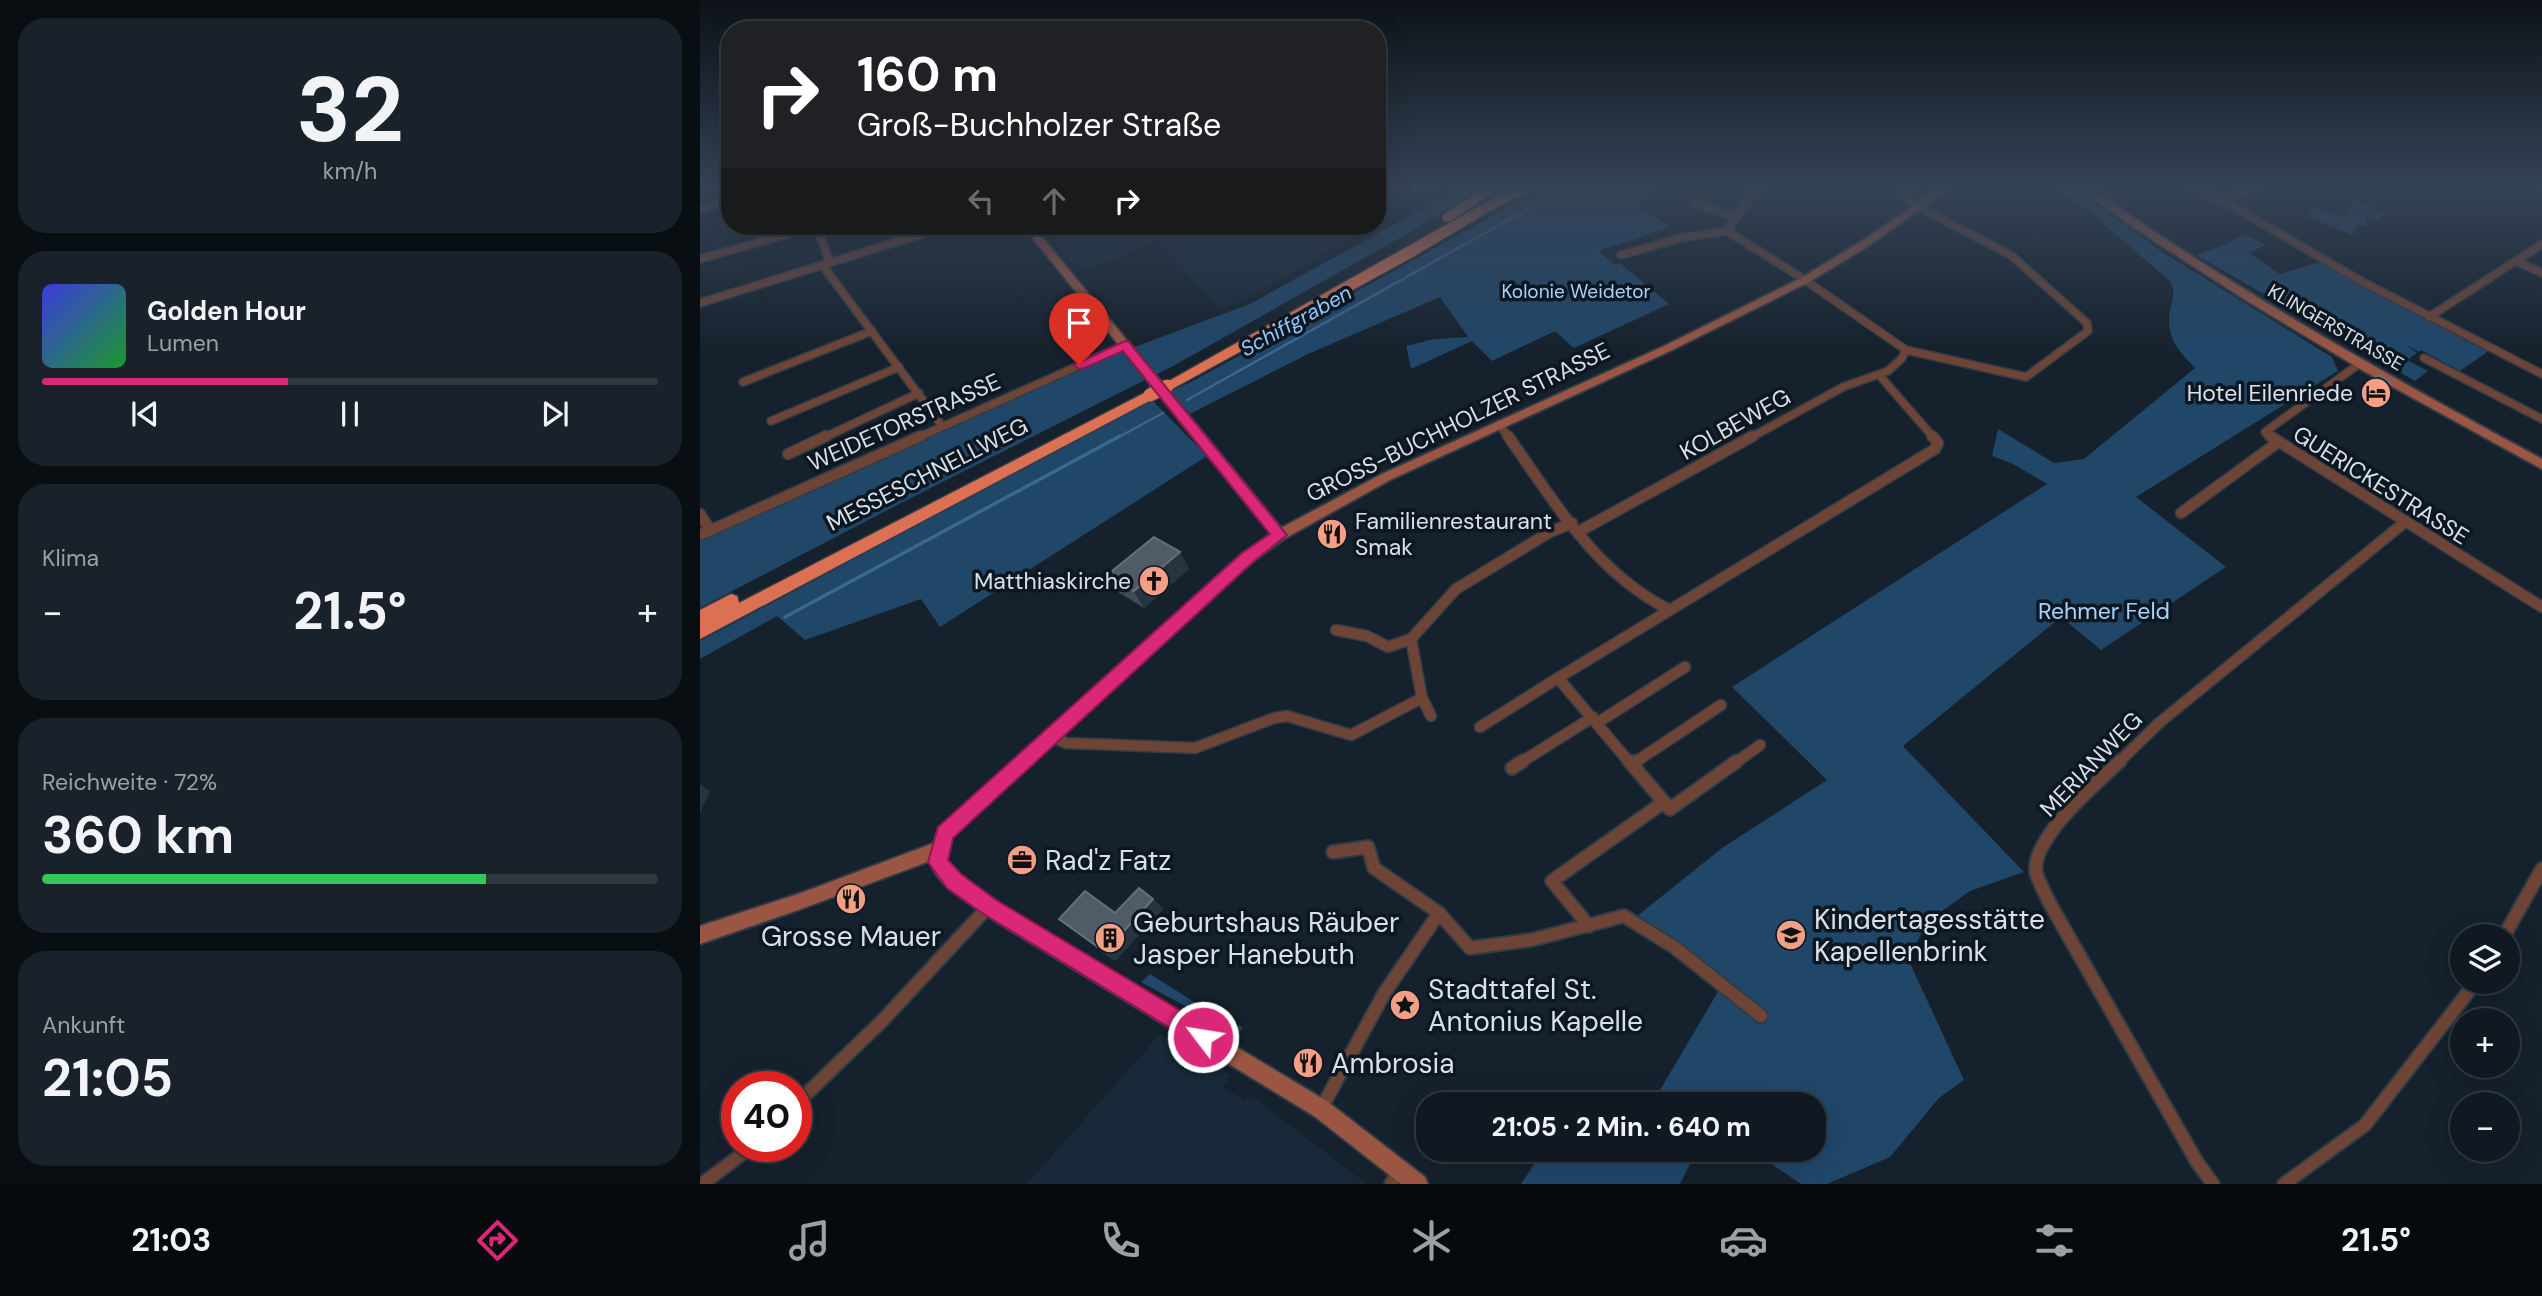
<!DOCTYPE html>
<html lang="de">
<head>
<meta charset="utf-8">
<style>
  :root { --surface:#101921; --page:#19222a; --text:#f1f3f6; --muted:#9ca0a5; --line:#30383f; --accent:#db2777 }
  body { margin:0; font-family:"DM Sans",sans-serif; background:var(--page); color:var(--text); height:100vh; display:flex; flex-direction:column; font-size:26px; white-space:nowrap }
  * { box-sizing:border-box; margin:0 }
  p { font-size:23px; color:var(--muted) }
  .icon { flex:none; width:38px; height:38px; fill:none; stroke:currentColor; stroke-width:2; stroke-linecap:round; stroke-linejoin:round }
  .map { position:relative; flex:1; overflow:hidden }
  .drawer { display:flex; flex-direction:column; gap:18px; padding:18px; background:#090e12; width:700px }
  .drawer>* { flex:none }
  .guide { position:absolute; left:21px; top:21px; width:665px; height:214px; border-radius:28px; box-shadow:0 7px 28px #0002,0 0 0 2px var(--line); background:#202124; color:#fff; overflow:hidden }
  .buttons { position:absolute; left:1750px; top:924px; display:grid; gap:14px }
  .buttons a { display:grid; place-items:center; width:70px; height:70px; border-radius:50%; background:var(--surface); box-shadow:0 7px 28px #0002,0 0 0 2px var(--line); font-size:35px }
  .speed { position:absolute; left:21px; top:1071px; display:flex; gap:14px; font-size:35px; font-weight:700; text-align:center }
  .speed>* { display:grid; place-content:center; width:91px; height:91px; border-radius:50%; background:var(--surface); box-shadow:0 7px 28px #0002,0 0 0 2px var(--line); line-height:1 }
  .speed .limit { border:10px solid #d22; background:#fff; color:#111 }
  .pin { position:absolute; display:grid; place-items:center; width:60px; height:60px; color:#fff; margin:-72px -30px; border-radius:50% 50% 50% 0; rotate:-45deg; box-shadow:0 0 7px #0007 }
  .pin .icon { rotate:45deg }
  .me { position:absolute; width:77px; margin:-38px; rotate:301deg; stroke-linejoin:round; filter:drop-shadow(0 0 5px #0008) }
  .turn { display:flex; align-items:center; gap:24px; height:147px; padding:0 21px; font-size:32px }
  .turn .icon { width:91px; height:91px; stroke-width:2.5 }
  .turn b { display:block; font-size:49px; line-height:60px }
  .lanes { display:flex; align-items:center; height:66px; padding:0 21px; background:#0003; justify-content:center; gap:35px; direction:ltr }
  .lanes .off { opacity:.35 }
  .big { font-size:52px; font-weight:700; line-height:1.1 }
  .drawer .tile { flex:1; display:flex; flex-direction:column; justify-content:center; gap:10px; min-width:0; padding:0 24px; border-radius:28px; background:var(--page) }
  .drawer .dial { align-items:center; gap:0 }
  .dial b { font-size:91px; line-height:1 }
  .song { display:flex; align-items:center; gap:21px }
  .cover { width:84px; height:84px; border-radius:10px; background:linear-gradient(135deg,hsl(240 70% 55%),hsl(130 70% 35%)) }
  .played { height:7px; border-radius:4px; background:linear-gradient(90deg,var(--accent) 40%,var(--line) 40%) }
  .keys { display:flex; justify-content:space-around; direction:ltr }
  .heat { display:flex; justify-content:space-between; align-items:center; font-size:38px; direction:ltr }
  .charge { height:10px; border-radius:5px; background:linear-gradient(90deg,#34c759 72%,var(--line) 0) }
  .trip { position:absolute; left:716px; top:1092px; width:410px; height:70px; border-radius:28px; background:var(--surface); box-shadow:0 7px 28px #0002,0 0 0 2px var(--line); font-weight:700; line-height:70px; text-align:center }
  .tab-bar { display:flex; height:112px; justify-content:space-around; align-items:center; background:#060a0d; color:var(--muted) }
  .tab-bar .icon { width:49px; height:49px }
  .tab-bar .current { color:var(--accent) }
  .tab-bar b { font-size:32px; color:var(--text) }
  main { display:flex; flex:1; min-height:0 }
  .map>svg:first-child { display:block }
  .built { fill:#182939 }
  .green { fill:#204668 }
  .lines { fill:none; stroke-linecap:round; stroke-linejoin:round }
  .stream-far1 { stroke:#3c678f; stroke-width:2.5 }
  .stream { stroke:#3c678f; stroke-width:3.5 }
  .street-far2-casing { stroke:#303c46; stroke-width:10 }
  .street-far1-casing { stroke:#303c46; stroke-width:13 }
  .street-casing { stroke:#303c46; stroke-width:16 }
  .secondary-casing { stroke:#303c46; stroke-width:4 }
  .highway-casing { stroke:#303c46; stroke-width:3 }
  .street-far2 { stroke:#6e4437; stroke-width:7 }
  .street-far1 { stroke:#6e4437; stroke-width:10 }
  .street { stroke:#6e4437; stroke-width:12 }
  .secondary { fill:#9a5643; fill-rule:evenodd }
  .highway { fill:#db7152; fill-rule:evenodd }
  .highway-bridge-casing { stroke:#303c46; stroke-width:16; stroke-linecap:butt }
  .highway-bridge { stroke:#db7152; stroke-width:13 }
  .wall { fill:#3f4b57 }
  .shaded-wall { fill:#27343f }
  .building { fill:#4f5b67; stroke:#64707b; stroke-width:2 }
  .route { fill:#db2777; stroke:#8e194d; stroke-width:2 }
  .labels { text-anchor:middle; stroke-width:7; stroke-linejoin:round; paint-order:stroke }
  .far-park-label { font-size:19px; fill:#abd1f6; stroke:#0c1722 }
  .far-street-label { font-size:19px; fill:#d8e0e8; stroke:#0c1722 }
  .far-water-label { font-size:21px; font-style:italic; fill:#94c7f9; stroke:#0c1722 }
  .poi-label { font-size:23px; fill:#d8e0e8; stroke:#0c1722; text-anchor:end }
  .street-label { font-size:23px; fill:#d8e0e8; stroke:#0c1722 }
  .park-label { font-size:23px; fill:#abd1f6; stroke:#0c1722 }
  .near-poi-label { font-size:28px; fill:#d8e0e8; stroke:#0c1722; text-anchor:start }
</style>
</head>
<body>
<main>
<section class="drawer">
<div class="tile dial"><b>32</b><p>km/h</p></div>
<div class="tile">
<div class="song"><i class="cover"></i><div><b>Golden Hour</b><p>Lumen</p></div></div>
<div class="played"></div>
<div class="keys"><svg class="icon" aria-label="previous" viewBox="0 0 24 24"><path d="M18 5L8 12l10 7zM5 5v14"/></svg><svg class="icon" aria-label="pause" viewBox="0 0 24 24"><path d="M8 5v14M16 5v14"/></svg><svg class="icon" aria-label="next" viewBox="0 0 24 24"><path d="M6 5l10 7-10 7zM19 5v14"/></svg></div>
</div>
<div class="tile"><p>Klima</p>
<div class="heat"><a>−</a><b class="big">21.5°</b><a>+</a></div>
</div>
<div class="tile"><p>Reichweite · 72%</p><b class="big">360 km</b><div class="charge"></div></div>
<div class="tile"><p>Ankunft</p><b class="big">21:05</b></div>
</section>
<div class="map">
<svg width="1842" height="1184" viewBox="0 0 1842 1184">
  <rect width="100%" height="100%" fill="#15212c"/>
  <!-- built -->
  <g class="built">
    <polygon points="677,187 740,187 677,222"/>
    <polygon points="343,226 671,226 541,302 519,309 458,241 379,272"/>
    <polygon points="460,1034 531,1075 523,1087 545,1101 550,1095 667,1184 327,1184"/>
  </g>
  <!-- green -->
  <g class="green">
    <polygon points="761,187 783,187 705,235 475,365 199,504 0,608 0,535 425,345 429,349 550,304"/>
    <polygon points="846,187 956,187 936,205 970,227 898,251 915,265 920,263 969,304 874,348 855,331 792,361 772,341 711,369 706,346 734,339 768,337 740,297 608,354 490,414 470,391 491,382"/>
    <path d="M1359 187 1372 188 1464 253 1632 357 1638 371 1436 497 1526 567 1401 650 1361 617 1203 746 1324 872 1270 891 1228 921 1208 959 1264 1080 1239 1098 1190 1157 1127 1184H1101L1051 1150H1113V1104H902L960 1090 1019 990 966 949 926 925 1022 848 1127 780 1032 687 1347 484 1313 464 1292 456 1298 429 1354 463 1384 459 1495 368C1481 353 1469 342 1469 320 1469 306 1477 296 1471 282L1383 206 1360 191Z"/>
    <polygon points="1655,201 1685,212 1678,220 1668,217 1665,221 1668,223 1666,226 1659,225 1652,235 1607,216 1615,208 1642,217"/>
    <polygon points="1545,234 1566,245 1549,253 1580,274 1621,262 1740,326 1790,350 1760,371 1721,350 1719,352 1706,345 1717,353 1707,360 1728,371 1715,381 1496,255 1522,246"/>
    <polygon points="452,400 507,456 240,627 221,599 105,640 77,616 0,659 0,641"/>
    <polygon points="450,974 534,1027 539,1025 543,1028 538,1035 441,982"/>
    <polygon points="856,1150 997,1150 980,1184 821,1184 838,1158 848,1162"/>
  </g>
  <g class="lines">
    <!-- stream-far1 -->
    <g class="stream-far1">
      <polyline points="487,400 867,187"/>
      <polyline points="417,438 463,413"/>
    </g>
    <!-- stream -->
    <polyline class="stream" points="85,617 420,436"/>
    <!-- street-far2 casing -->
    <g class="street-far2-casing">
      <g id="street-far2">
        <polyline points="1058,187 1027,231 1099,276 1206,350 1326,377 1388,331 1387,323 1312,256 1210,202 1203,194 1210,187"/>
        <polyline points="1490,187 1527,203 1661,281 1842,374"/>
        <polyline points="993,203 1035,217"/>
        <polyline points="1527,203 1539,194 1558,187"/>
        <polyline points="0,209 30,200"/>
        <polyline points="117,226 128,258 126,270 242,426"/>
        <polyline points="921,255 981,238 1027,231"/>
        <polyline points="0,259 116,226"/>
        <polyline points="1816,261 1842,273"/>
        <polyline points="0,303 248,226"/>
        <polyline points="1729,317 1842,244"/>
        <polyline points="1724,358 1842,419"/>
        <polyline points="1180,376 1234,438"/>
        <polyline points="43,382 172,331"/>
        <polyline points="71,421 199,367"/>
        <polyline points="799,424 809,438"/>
        <polyline points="123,438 219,393"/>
        <polyline points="217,438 425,345"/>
        <polyline points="1050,438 1143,387 1188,371 1202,358 1206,350"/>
        <polyline points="1571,438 1565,432 1659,364"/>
      </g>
    </g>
    <!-- street-far1 casing -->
    <g class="street-far1-casing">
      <g id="street-far1">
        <path d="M808 436C854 501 896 574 970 610L1235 449 1238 443 1232 436"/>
        <polyline points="1570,436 1842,607"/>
        <polyline points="88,454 126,436"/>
        <polyline points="1481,513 1577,443"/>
        <polyline points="0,514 10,530"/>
        <polyline points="878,532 1053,436"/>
        <polyline points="0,535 221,436"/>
        <polyline points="636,630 667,636 688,647 711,639"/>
        <polyline points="731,716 722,698 711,639 756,589 850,532 872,523"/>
        <polyline points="897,723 985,667"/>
        <polyline points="780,727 858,678"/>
        <polyline points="351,736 366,743 495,748 574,718 587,716 651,735 722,698"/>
        <polyline points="820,763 893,717"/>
        <polyline points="930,763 858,678 970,610"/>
        <polyline points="934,763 1021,705"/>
        <polyline points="1035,763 1060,745"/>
        <polyline points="1418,763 1459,723 1705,522"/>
      </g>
    </g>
    <!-- street casing -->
    <g class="street-casing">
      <g id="street">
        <path d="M1420 761C1397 783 1331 838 1336 872 1338 881 1345 893 1349 902L1497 1162 1513 1184"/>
        <polyline points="932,764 937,761"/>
        <polyline points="812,768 823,761"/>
        <polyline points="964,802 970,809 1037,761"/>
        <polyline points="633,852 668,847 674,868 739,913 770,948 831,940 924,916 974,947 1061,1016"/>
        <polyline points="889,926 852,881 964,802 929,761"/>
        <polyline points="1804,936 1842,869"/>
        <polyline points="96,1104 183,1020 289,906"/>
        <polyline points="621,1109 685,992 739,913"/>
        <polyline points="2,1184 53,1146"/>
        <polyline points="691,1184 699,1170"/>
        <polyline points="1584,1184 1665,1125 1776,982"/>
      </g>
    </g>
    <!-- secondary casing -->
    <g class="secondary-casing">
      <g id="secondary">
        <path d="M1240 187H1251L1170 245 1109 282 970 351 690 480 584 539 552 562 252 837 247 860 260 875 309 910 628 1102 725 1177 728 1184H701L614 1116 297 922C275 906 237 888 230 861L101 909 0 944V926L101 893 234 843 239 828 542 554 571 534 323 226H333L581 528 682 474 962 347 1101 278 1162 241Z"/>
        <path d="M1378 187H1389C1534 289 1687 375 1842 459V469L1662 370 1547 301 1434 228Z"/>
      </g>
    </g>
    <!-- highway casing -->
    <g class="highway-casing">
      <g id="highway">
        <polygon points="786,187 800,187 751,221 743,221 743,215"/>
        <polygon points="822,187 838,187 793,209 711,258 472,389 462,389 460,386 785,203"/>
        <polygon points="450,390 455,392 457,395 455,398 0,639 0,610 31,594 37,596 39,603"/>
      </g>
    </g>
    <!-- street-far2 -->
    <use href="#street-far2" class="street-far2"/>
    <!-- street-far1 -->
    <use href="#street-far1" class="street-far1"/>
    <!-- street -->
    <use href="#street" class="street"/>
    <!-- secondary -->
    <use href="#secondary" class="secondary"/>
    <!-- highway -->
    <use href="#highway" class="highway"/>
    <!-- highway-bridge casing -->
    <g class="highway-bridge-casing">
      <polyline id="highway-bridge" points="450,395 467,386"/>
    </g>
    <!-- highway-bridge -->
    <use href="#highway-bridge" class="highway-bridge"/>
  </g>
  <!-- wall -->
  <g class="wall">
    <polygon points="1667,382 1691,382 1684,391 1673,398 1661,391"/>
    <polygon points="480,552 489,569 444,608 418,592 407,575"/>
    <polygon points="453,899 463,909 415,961 370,928 359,919 415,913"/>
  </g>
  <!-- shaded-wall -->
  <g class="shaded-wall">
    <polygon points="1691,382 1684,391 1673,398 1680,389"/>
    <polygon points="480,552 489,569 444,608 434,591"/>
    <polygon points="0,784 10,791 0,813"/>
    <polygon points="453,899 463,909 415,961 405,952"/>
  </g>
  <!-- building -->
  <g class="building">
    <polygon points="1679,375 1691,382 1680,389 1667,382"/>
    <polygon points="454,537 480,552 434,591 407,575"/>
    <polygon points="439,888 453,899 405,952 359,919 385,891 415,913"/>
    <polygon points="796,1094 820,1104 791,1104"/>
  </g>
  <!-- sky -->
  <linearGradient id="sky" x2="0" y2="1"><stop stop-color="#0c1218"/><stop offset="0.53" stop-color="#354356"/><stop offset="1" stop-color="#354356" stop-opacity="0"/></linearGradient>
  <rect width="1842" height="353" fill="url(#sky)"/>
  <!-- route -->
  <polygon class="route" points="425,341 429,342 587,535 553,562 253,838 248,860 261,874 296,900 511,1029 514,1037 511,1045 503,1048 282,913 247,888 228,862 238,827 542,553 570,534 423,351 384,368 379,369 373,365"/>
  <!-- icons -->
  <defs>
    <g id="hotel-disc" transform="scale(1.575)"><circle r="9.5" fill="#f39f86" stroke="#0c1722"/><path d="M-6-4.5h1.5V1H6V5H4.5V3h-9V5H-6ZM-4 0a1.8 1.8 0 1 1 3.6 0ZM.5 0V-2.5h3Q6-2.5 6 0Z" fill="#111"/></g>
    <g id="restaurant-disc" transform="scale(1.575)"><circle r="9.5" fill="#f39f86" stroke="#0c1722"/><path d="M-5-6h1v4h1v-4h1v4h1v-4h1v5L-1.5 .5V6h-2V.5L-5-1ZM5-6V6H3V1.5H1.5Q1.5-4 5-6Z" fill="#111"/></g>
    <g id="church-disc" transform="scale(1.575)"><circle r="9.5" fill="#f39f86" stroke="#0c1722"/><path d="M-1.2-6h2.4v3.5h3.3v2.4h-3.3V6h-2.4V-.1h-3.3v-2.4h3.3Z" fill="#111"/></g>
    <g id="office-disc" transform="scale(1.575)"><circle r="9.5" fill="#f39f86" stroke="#0c1722"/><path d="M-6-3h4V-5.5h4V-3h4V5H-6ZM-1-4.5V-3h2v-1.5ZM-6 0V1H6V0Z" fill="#111"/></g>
    <g id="school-disc" transform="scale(1.575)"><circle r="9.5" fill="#f39f86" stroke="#0c1722"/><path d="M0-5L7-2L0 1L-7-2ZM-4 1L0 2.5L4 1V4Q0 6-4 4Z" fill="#111"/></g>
    <g id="building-disc" transform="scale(1.575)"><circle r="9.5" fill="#f39f86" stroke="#0c1722"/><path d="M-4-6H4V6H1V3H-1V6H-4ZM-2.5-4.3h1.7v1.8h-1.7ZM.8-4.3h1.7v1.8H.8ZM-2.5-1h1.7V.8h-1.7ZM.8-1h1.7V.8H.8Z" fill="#111"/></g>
    <g id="sight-disc" transform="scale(1.575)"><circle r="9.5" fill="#f39f86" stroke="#0c1722"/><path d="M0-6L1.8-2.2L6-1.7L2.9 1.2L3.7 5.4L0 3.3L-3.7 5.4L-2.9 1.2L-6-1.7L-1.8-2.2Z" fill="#111"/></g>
  </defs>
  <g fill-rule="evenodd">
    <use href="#hotel-disc" x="1676" y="393"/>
    <use href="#restaurant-disc" x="632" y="534"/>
    <use href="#church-disc" x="454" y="581"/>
    <use href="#office-disc" x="322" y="860"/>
    <use href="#restaurant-disc" x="151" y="899"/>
    <use href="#school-disc" x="1091" y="935"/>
    <use href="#building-disc" x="410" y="938"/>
    <use href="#sight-disc" x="705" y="1005"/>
    <use href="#restaurant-disc" x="608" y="1063"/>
  </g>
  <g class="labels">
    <!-- far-park labels -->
    <g class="far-park-label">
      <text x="876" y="298">Kolonie Weidetor</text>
    </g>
    <!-- far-street labels -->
    <g class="far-street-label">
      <text transform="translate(1636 327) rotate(30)" y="7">KLINGERSTRASSE</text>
    </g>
    <!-- far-water labels -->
    <g class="far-water-label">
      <text transform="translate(596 321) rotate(-29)" y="7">Schiffgraben</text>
    </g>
    <!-- poi labels -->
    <g class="poi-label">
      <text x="1653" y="401">Hotel Eilenriede</text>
      <text x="655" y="529" text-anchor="start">Familienrestaurant<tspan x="655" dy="26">Smak</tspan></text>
      <text x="431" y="589">Matthiaskirche</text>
    </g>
    <!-- street labels -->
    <g class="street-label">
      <text transform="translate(204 422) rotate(-24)" y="8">WEIDETORSTRASSE</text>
      <text transform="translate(758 422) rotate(-26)" y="8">GROSS-BUCHHOLZER STRASSE</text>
      <text transform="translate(1035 424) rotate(-29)" y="8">KOLBEWEG</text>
      <text transform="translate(227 474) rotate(-27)" y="8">MESSESCHNELLWEG</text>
      <text transform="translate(1681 485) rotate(32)" y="8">GUERICKESTRASSE</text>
      <text transform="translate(1391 764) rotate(-46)" y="8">MERIANWEG</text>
    </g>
    <!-- park labels -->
    <g class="park-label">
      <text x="1404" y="619">Rehmer Feld</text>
    </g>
    <!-- near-poi labels -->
    <g class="near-poi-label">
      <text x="345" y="870">Rad'z Fatz</text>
      <text x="1114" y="929">Kindertagesstätte<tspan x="1114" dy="32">Kapellenbrink</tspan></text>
      <text x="433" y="932">Geburtshaus Räuber<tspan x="433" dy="32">Jasper Hanebuth</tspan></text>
      <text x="151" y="946" text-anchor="middle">Grosse Mauer</text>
      <text x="728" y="999">Stadttafel St.<tspan x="728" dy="32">Antonius Kapelle</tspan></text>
      <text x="631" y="1073">Ambrosia</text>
    </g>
  </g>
</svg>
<div class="buttons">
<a><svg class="icon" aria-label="layers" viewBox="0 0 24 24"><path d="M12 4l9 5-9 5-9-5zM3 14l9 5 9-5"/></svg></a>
<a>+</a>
<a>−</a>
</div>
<div class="speed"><div class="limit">40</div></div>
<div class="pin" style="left:379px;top:365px;background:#d93025"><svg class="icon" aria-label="arrive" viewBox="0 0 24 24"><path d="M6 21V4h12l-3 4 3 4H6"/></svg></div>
<svg class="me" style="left:503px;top:1037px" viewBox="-20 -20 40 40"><circle r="17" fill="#db2777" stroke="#fff" stroke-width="3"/><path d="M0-11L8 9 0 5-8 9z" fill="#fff"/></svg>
<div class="trip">21:05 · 2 Min. · 640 m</div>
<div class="guide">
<div class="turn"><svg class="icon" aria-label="right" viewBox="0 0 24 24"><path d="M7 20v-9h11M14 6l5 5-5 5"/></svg><div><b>160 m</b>Groß-Buchholzer Straße</div></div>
<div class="lanes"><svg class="icon off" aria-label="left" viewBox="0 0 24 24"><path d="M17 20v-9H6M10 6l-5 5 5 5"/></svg><svg class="icon off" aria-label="ahead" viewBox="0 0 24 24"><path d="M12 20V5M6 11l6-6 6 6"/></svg><svg class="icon" aria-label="right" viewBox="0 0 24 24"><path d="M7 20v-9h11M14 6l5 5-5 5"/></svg></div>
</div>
</div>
</main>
<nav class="tab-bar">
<b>21:03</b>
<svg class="icon current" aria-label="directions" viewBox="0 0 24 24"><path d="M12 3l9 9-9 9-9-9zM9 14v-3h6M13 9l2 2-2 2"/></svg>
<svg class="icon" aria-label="music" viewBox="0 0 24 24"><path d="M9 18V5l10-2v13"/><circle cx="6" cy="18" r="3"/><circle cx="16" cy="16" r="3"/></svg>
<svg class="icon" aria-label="phone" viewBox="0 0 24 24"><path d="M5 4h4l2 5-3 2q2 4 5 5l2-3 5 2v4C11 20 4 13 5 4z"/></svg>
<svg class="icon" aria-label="climate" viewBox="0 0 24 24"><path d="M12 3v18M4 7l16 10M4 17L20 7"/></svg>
<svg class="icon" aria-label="car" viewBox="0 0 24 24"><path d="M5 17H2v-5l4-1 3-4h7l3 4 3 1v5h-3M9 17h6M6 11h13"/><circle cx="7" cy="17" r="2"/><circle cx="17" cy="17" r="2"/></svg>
<svg class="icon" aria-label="filters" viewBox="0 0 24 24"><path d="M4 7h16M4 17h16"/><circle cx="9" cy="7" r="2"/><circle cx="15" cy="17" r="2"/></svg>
<b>21.5°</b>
</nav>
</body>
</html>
